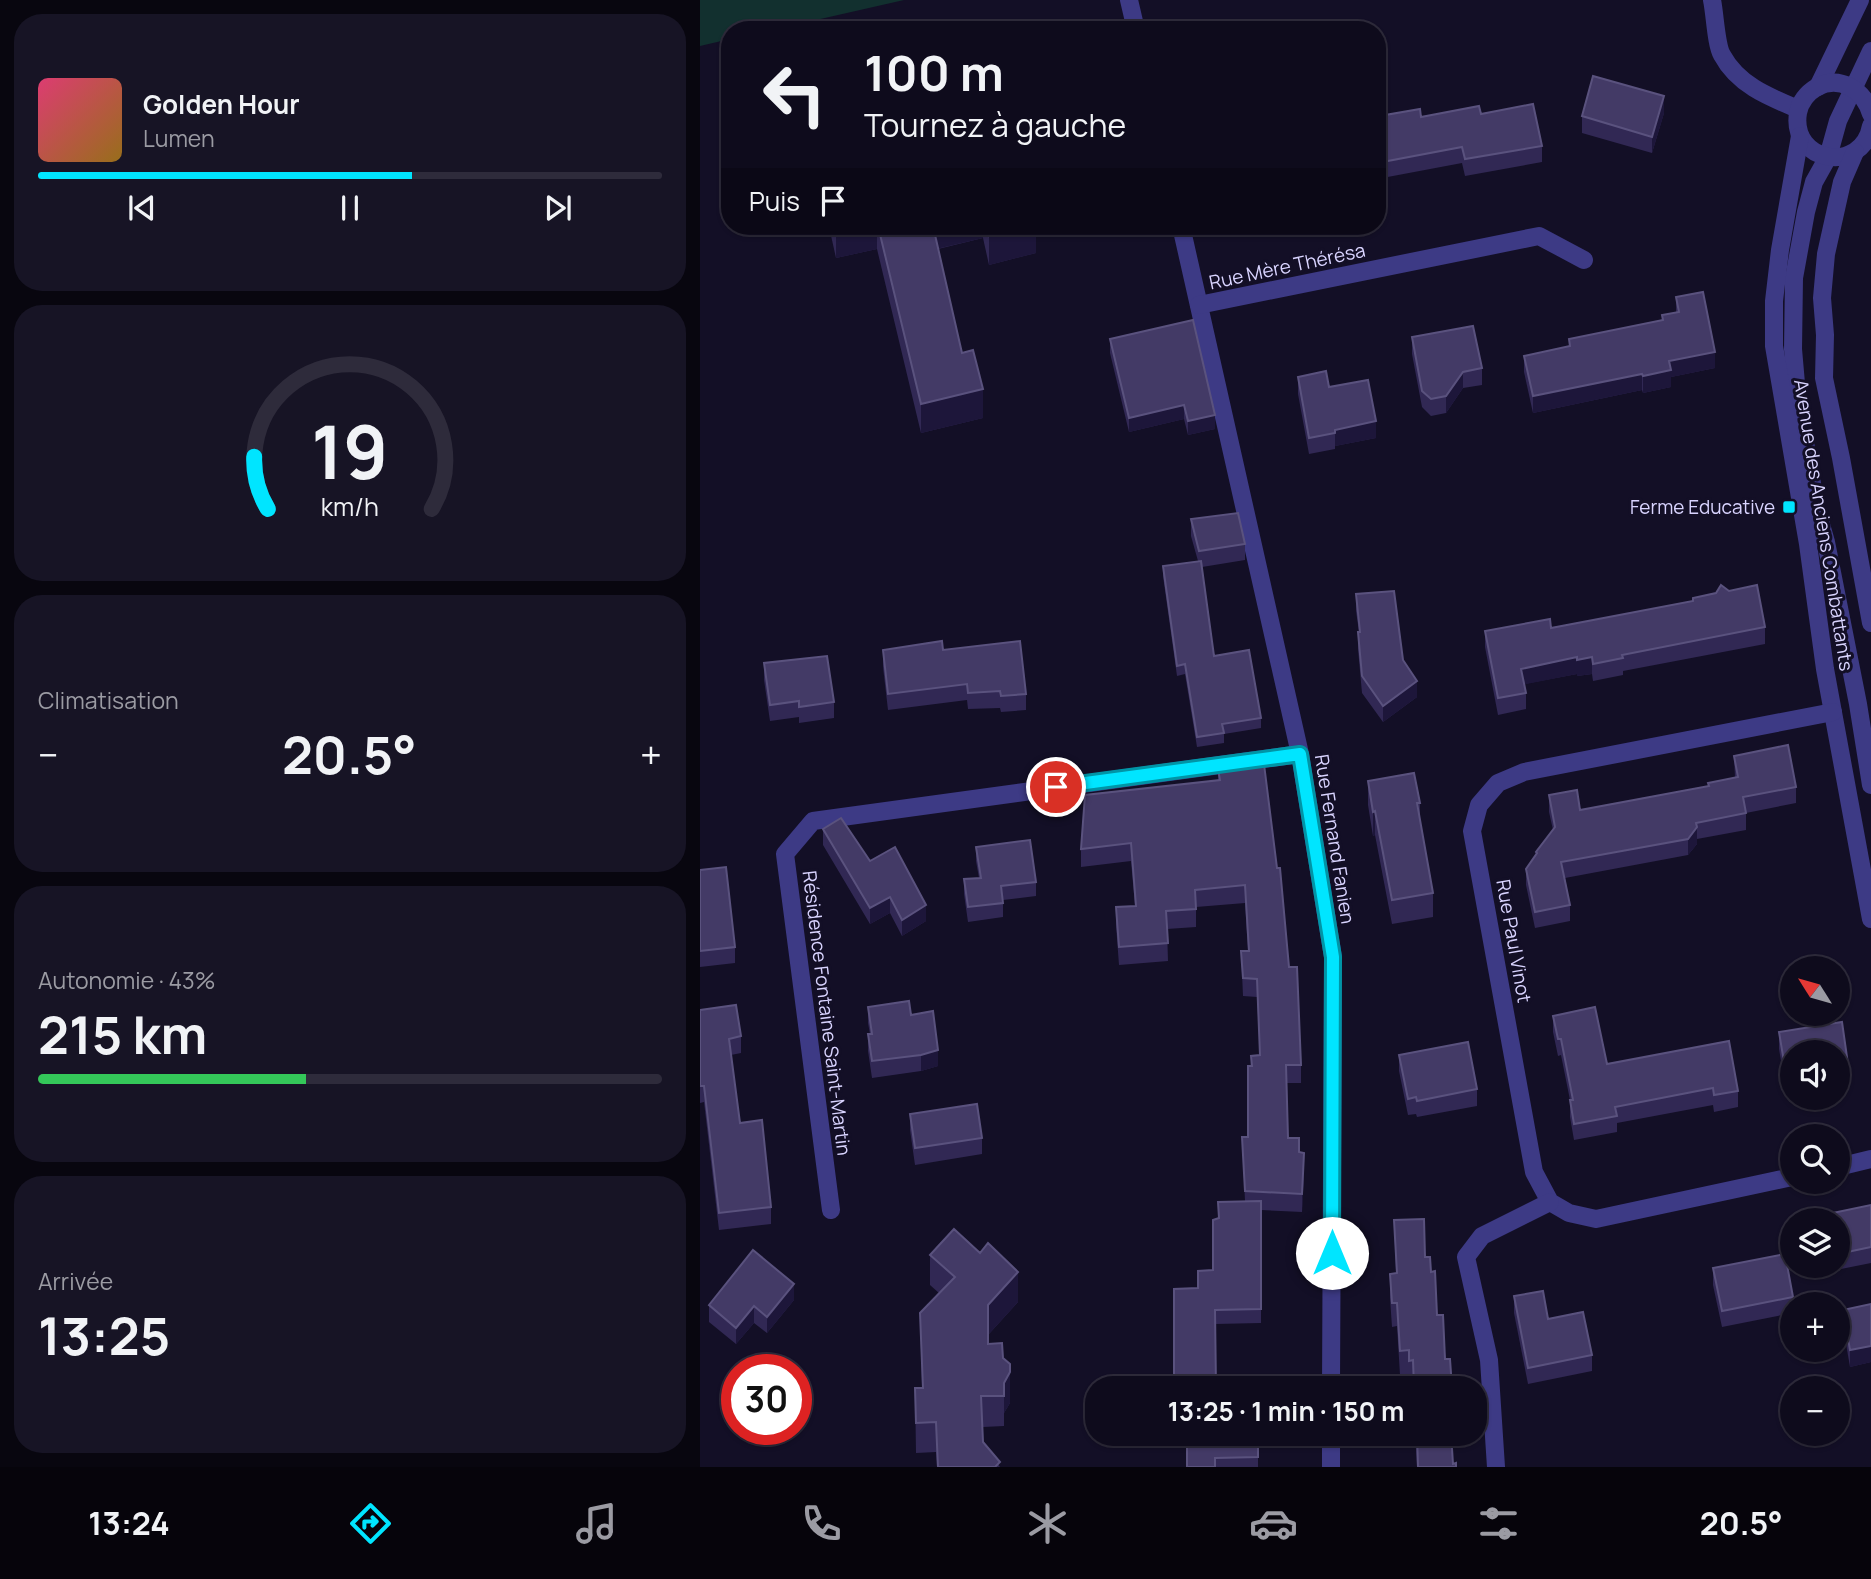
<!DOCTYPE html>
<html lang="fr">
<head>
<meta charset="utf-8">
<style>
  :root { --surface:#0e0b1c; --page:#171425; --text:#f1f3f6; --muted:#9b9ba3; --line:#2e2b3b; --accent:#00e5ff }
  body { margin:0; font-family:Manrope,sans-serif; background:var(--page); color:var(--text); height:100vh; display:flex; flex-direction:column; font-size:26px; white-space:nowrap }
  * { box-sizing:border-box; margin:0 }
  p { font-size:23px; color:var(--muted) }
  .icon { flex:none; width:38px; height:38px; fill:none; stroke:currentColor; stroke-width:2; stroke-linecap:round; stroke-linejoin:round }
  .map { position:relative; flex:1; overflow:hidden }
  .side { display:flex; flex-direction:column; gap:14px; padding:14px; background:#08060f; width:700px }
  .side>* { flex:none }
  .top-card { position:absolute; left:21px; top:21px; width:665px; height:214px; border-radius:28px; box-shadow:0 2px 5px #0004,0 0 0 2px var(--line); background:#0e0b1c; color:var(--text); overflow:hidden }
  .needle { width:46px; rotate:307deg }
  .controls { position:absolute; left:1080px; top:956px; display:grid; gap:14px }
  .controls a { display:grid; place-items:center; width:70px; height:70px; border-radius:50%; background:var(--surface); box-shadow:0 2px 5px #0004,0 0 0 2px var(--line); font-size:35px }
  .speed { position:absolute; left:21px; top:1354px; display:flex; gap:14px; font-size:35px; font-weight:700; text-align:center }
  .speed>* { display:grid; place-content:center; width:91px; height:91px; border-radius:50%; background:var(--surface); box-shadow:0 2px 5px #0004,0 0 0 2px var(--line); line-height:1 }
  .speed .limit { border:10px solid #d22; background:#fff; color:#111 }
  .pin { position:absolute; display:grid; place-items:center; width:60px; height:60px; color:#fff; margin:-30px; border:4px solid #fff; border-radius:50%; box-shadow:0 2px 7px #0007 }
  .me { position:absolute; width:77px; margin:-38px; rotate:0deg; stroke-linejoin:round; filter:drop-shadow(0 0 5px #0008) }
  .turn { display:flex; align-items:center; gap:24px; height:147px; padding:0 28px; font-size:32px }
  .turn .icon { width:91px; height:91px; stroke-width:2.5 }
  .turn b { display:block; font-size:49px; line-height:60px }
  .then { display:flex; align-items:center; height:66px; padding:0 28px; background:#0003; gap:14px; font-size:26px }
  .big { font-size:52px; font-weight:700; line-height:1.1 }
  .side .card { flex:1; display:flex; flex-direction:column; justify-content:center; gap:10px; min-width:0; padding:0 24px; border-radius:28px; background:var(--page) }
  .side .dial { align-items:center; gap:0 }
  .dial svg { height:182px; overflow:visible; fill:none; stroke:var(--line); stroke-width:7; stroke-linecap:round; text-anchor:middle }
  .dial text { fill:var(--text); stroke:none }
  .song { display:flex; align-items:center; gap:21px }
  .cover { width:84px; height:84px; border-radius:10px; background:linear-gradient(135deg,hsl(340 70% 55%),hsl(40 70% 35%)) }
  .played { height:7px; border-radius:4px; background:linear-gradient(90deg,var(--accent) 60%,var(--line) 60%) }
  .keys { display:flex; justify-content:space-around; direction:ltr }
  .heat { display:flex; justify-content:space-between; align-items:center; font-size:38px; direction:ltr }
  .charge { height:10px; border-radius:5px; background:linear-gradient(90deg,#34c759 43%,var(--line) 0) }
  .trip { position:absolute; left:385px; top:1376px; width:402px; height:70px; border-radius:28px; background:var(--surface); box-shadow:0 2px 5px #0004,0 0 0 2px var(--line); font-weight:700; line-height:70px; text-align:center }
  .tabs { display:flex; height:112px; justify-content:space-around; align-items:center; background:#06040b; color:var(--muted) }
  .tabs .icon { width:49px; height:49px }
  .tabs .selected { color:var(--accent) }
  .tabs b { font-size:32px; color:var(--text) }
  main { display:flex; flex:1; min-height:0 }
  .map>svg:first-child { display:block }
  .green { fill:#12302f }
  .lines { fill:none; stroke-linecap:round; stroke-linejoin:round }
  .minor { stroke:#3d3a85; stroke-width:18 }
  .wall { fill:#312854 }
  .shaded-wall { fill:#1d163a }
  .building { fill:#433a66; stroke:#5a527e; stroke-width:2 }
  .route-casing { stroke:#0095a6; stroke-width:18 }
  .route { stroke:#00e5ff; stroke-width:12 }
  .poi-dot { fill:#00e5ff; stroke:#130f26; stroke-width:2.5 }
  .labels { text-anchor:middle; stroke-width:6; stroke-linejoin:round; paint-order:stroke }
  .street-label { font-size:19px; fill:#d9d4ff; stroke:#130f26 }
  .poi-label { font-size:19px; fill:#d9d4ff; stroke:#130f26; text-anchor:end }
</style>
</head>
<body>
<main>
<section class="side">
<div class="card">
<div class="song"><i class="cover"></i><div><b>Golden Hour</b><p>Lumen</p></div></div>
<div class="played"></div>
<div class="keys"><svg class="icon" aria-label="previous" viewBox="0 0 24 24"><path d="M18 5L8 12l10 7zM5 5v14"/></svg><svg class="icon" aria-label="pause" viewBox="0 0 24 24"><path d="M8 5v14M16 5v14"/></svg><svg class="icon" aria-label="next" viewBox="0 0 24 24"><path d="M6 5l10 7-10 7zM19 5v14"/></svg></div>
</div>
<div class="card dial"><svg viewBox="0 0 100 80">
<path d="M14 69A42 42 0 1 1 86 69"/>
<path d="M14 69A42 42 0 0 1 8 46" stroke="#00e5ff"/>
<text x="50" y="56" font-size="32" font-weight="700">19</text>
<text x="50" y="72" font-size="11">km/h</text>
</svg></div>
<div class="card"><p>Climatisation</p>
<div class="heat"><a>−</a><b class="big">20.5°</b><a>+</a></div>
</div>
<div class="card"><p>Autonomie · 43%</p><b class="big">215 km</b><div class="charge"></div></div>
<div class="card"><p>Arrivée</p><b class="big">13:25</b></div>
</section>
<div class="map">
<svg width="1171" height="1467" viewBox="0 0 1171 1467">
  <rect width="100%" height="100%" fill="#130f26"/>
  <!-- green -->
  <polygon class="green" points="0,0 204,0 72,30 30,30 30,39 0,46"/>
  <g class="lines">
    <!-- minor -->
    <g class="minor">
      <polyline points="429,0 436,30"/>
      <path d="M1012 0C1015 14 1016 45 1022 55 1038 85 1069 97 1098 109"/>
      <polyline points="1171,51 1138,121 1128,157 1114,182 1106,212 1094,278 1093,349 1097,395 1116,507 1126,542 1158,704 1171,785"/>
      <polyline points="1118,87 1160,0"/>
      <path d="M1171 114C1164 90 1140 75 1117 87 1107 93 1100 102 1098 113 1090 163 1162 175 1171 126"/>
      <polyline points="1100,136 1080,250 1074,301 1074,346 1108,544 1125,669 1171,919"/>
      <polyline points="1155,152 1142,182 1126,254 1122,298 1125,335 1124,378 1141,458 1171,623"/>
      <polyline points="481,226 600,754 633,957 631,1388"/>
      <polyline points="499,305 839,236 884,260"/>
      <polyline points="1138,1167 1171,1159"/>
      <polyline points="1092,1177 896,1219 869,1213 850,1202 834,1172 772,831 779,805 798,783 824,772 1133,712"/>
      <polyline points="131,1210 85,854 113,821 600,754"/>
      <polyline points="631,1467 631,1433"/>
      <polyline points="796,1467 789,1360 766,1257 782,1236 850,1202"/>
    </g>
  </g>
  <!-- wall -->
  <g class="wall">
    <polygon points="677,101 685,115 721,117 781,114 842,146 842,162 765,176 762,163 677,179"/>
    <polygon points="964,113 952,153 882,133 882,116"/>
    <polygon points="130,226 336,226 336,253 289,265 283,238 238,249 262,353 283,418 221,433 177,249 136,258 130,231"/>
    <polygon points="976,297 1015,368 971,377 971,387 943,393 942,390 833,413 824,372 824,356 869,347 869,339 962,321 962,315 976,312"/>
    <polygon points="712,337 782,368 782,385 763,388 746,413 731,416 722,407 712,354"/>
    <polygon points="410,339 515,429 488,435 484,419 429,432 410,353"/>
    <polygon points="598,377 629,387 676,438 635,446 635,449 609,454 598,394"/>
    <polygon points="491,519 545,544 545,560 502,567 514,656 561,718 561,728 524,734 524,743 497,747 485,674 477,676 463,576 463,566 498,561 491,536"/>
    <polygon points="656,594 703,660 717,697 683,722 662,693 658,649 658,632 659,632 656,611"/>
    <polygon points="1065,627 1065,644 923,671 923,675 893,681 892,674 877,676 877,674 824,684 826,693 826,709 798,715 785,647 785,631 851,628"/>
    <polygon points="183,650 243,650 326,694 326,710 301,712 300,708 268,709 267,700 188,710 183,667"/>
    <polygon points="64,663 134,702 134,718 99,723 99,717 70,721 64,680"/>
    <polygon points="1034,756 1096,787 1096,803 1046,813 1046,830 997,839 997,844 988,855 865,878 870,905 870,921 835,928 826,885 826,869 836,855 836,852 853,830 849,812 849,795 880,810 1008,786 1035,778"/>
    <polygon points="518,769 589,967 601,1065 601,1083 587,1083 588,1138 599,1152 604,1171 602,1212 561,1210 561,1323 515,1324 498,1288 513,1270 518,1218 545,1201 542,1137 548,1137 551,1056 560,1055 557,997 543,996 541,951 548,951 545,903 496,907 496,927 467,929 468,961 419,965 416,925 416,907 435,906 431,861 381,867 381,849 518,780"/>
    <polygon points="668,781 720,803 720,821 733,893 733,917 692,924 675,835 673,836 668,805"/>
    <polygon points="123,829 170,861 226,921 202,936 190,913 170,924 123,845"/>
    <polygon points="276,847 336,882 336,896 303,900 303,917 268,922 264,894 264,879 279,878 276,861"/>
    <polygon points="0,870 35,947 35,963 0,967"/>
    <polygon points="168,1007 211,1015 238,1066 221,1071 172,1078 168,1051 168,1034 170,1034 168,1023"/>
    <polygon points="0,1010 41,1036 41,1053 31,1055 40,1123 71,1207 71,1224 19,1230 4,1102 0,1103"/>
    <polygon points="853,1016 907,1064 1038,1091 1038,1107 1014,1112 1013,1105 917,1123 917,1132 874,1140 870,1117 870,1100 861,1055 858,1056 853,1032"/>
    <polygon points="1142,1022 1148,1064 1148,1080 1138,1082 1138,1052 1092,1052 1092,1089 1086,1090 1079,1049 1079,1032"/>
    <polygon points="699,1055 777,1089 777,1106 717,1117 716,1114 708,1115 699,1071"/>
    <polygon points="210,1114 282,1138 282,1154 215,1165 210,1130"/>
    <polygon points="1171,1205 1171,1263 1131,1271 1129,1265 1138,1265 1138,1220 1123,1220 1123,1215"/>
    <polygon points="694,1220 725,1257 731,1272 737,1315 752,1388 713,1388 713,1384 709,1384 709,1374 700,1375 697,1326 692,1327 690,1298 690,1274 696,1273"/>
    <polygon points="230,1255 318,1302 288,1335 288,1344 310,1364 310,1403 304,1413 304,1426 283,1427 283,1442 300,1467 237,1467 236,1452 216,1453 215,1388 222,1388 220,1313 239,1293 230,1285"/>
    <polygon points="1013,1268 1093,1297 1092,1313 1022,1327 1013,1285"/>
    <polygon points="814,1296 848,1319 892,1355 892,1371 828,1384 814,1313"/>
    <polygon points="94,1300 67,1333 54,1323 36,1344 9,1322 9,1305"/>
    <polygon points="1171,1304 1171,1362 1150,1367 1143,1326 1143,1310"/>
    <polygon points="558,1433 558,1467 487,1467"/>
    <polygon points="715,1433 751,1433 753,1464 717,1467"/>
  </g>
  <!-- shaded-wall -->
  <g class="shaded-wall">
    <polygon points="964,96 964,113 952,153 952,137"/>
    <polygon points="153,226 177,226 177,249 136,258 136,229"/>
    <polygon points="232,226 283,226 283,238 232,250"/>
    <polygon points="332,226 336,226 336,253 289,265 289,236"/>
    <polygon points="1015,352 1015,368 971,377 971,387 943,393 943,376 969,361"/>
    <polygon points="763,372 763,388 746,413 746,396"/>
    <polygon points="942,374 942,390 833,413 833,396"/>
    <polygon points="283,389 283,418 221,433 221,404"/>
    <polygon points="484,405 484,419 429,432 429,418"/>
    <polygon points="515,415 515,429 488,435 488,421"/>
    <polygon points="676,421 676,438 635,446 635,430"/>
    <polygon points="877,657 877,674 821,685 821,669"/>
    <polygon points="892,657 892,674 877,676 877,660"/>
    <polygon points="717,681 717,697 683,722 683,706"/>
    <polygon points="675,811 675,835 673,836 673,812"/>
    <polygon points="997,827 997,844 988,855 988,839"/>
    <polygon points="190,897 190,913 170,924 170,908"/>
    <polygon points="226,905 226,921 202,936 202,920"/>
    <polygon points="238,1050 238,1066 221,1071 221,1055"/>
    <polygon points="604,1153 604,1171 602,1212 602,1194"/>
    <polygon points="318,1272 318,1302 288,1335 288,1305"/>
    <polygon points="94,1284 94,1300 67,1333 67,1317"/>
    <polygon points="54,1306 54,1323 36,1344 36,1328"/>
    <polygon points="1171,1346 1171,1362 1150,1367 1150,1350"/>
    <polygon points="310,1372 310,1403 304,1413 304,1383"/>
  </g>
  <!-- building -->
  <g class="building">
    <polygon points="553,22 577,30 550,30"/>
    <polygon points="893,76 964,96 952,137 882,116"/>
    <polygon points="682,100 685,115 720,109 721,117 779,106 781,114 833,104 842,146 765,159 762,147 677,163 677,101"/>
    <polygon points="135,226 153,226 136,229"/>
    <polygon points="178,226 233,226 262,353 273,350 283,389 221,404"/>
    <polygon points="286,226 332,226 289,236"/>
    <polygon points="1003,292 1015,352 969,361 971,370 943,376 942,374 833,396 824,356 870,346 869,339 963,320 962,315 979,312 976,297"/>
    <polygon points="493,320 515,415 488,421 484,405 429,418 410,339"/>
    <polygon points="773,326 782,368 763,372 746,396 731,399 722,391 712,337"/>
    <polygon points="626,371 629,387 668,380 676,421 635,430 635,433 609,438 598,377"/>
    <polygon points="538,513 545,544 499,551 491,519"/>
    <polygon points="501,561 514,656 549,650 561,718 522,724 524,733 497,737 485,664 477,666 463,566"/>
    <polygon points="1021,585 1029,591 1057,585 1065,627 922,655 923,658 893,664 892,657 877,660 877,657 821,669 826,693 798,698 785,631 850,619 851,628 993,601 993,598 1016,593"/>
    <polygon points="694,591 703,660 717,681 683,706 662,676 658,632 660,632 656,594"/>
    <polygon points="242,641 243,650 320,641 326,694 301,696 300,691 268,693 267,684 188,694 183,650"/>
    <polygon points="127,656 134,702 99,707 99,701 70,705 64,663"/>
    <polygon points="1088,745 1096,787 1043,797 1046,813 996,823 997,827 988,839 861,862 870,905 835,912 826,869 837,853 836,852 855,827 849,795 877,790 880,810 1009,786 1008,783 1038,777 1034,756"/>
    <polygon points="564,764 577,868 580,868 589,967 597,967 601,1065 586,1065 588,1138 599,1138 599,1152 604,1153 602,1194 545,1191 542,1137 548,1137 548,1066 552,1066 551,1056 560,1055 557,979 543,978 541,951 549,951 545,885 495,890 496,909 466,911 468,943 419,947 416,907 436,906 431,843 381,849 385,795 520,780 518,769"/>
    <polygon points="714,773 720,803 717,803 733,893 692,900 675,811 673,812 668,781"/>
    <polygon points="141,818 170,861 195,847 226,905 202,920 190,897 170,908 123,829"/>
    <polygon points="330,840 336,882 301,886 303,903 268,907 264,879 281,878 276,847"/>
    <polygon points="26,867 35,947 0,951 0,870"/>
    <polygon points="209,1001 211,1015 233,1011 238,1050 221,1055 172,1061 168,1034 172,1034 168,1007"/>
    <polygon points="36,1005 41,1036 29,1039 40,1123 62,1120 71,1207 19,1213 4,1086 0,1086 0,1010"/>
    <polygon points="895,1007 907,1064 1029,1041 1038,1091 1014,1095 1013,1088 915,1107 917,1116 874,1124 870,1100 873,1100 861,1039 858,1039 853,1016"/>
    <polygon points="1142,1022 1148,1064 1138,1065 1138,1052 1092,1052 1092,1073 1086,1074 1079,1032"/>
    <polygon points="768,1042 777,1089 717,1101 716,1097 708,1099 699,1055"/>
    <polygon points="277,1104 282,1138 215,1148 210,1114"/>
    <polygon points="561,1201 561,1309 515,1310 516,1388 474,1388 474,1289 498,1288 498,1271 513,1270 513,1220 519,1218 518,1202"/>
    <polygon points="1171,1205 1171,1247 1138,1254 1138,1220 1124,1220 1123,1215"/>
    <polygon points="724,1219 725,1257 730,1257 731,1272 735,1271 737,1315 743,1315 745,1359 750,1359 752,1388 714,1388 713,1360 709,1361 709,1350 700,1351 697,1303 692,1303 690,1274 697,1273 694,1220"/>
    <polygon points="254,1229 280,1253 288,1243 318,1272 288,1305 288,1344 302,1343 303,1358 310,1364 310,1372 304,1383 304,1396 281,1396 283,1442 300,1462 295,1467 238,1467 236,1422 216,1423 215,1388 223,1388 220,1313 255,1277 230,1255"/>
    <polygon points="53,1250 94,1284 67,1317 54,1306 36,1328 9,1305"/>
    <polygon points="1085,1254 1093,1297 1022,1311 1013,1268"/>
    <polygon points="843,1291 848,1319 883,1312 892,1355 828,1368 814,1296"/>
    <polygon points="1171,1304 1171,1346 1150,1350 1143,1310"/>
    <polygon points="487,1433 558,1433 558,1457 515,1458 515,1467 487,1467"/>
    <polygon points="717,1433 751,1433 753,1464 756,1463 756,1467 717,1467 718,1467"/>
  </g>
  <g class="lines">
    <!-- route casing -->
    <g class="route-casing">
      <polyline id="route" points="356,787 600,754 633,957 632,1253"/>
    </g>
    <!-- route -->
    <use href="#route" class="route"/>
  </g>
  <!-- markers -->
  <rect class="poi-dot" x="1082" y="500" width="14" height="14" rx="3.5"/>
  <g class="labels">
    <!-- street labels -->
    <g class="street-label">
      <text transform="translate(587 266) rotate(-12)" y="7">Rue Mère Thérésa</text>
      <text transform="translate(1124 525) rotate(81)" y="7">Avenue des Anciens Combattants</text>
      <text transform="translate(635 839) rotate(81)" y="7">Rue Fernand Fanien</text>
      <text transform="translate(814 941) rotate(80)" y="7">Rue Paul Vinot</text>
      <text transform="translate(127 1013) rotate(83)" y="7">Résidence Fontaine Saint-Martin</text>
    </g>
    <!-- poi labels -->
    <g class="poi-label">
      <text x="1075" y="514">Ferme Educative</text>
    </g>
  </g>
</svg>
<div class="controls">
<a><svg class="needle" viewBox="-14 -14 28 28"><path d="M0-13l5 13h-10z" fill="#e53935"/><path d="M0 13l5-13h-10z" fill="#9b9ba3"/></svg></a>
<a><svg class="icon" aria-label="sound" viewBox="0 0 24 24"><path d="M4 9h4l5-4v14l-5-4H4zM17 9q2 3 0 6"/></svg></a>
<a><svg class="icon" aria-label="search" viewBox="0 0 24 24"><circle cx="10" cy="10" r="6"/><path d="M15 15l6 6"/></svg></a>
<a><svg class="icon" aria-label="layers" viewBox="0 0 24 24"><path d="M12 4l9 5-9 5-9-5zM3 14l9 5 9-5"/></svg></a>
<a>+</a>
<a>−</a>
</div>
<div class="speed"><div class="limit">30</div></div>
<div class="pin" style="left:356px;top:787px;background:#d93025"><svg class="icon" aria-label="arrive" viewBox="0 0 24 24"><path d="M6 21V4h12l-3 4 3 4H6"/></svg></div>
<svg class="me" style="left:632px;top:1253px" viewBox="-20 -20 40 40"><circle r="19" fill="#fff"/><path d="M0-13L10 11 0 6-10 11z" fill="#00e5ff"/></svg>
<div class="trip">13:25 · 1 min · 150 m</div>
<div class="top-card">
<div class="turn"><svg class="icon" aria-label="left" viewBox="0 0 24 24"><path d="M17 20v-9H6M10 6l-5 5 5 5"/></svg><div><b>100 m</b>Tournez à gauche</div></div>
<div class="then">Puis<svg class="icon" aria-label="arrive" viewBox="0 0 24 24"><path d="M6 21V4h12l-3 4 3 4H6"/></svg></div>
</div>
</div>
</main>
<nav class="tabs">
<b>13:24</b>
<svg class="icon selected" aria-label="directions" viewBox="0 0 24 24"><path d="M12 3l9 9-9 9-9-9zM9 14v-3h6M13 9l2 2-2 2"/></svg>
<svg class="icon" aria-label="music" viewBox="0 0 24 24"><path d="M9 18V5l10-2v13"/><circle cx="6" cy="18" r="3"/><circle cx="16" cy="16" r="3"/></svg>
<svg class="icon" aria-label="phone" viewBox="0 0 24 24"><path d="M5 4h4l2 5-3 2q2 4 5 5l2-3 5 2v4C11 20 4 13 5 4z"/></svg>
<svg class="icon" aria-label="climate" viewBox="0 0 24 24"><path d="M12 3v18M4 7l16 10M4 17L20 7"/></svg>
<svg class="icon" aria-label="car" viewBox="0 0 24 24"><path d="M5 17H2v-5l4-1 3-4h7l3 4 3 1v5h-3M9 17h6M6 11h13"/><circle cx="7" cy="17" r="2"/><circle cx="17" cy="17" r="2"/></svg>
<svg class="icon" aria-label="filters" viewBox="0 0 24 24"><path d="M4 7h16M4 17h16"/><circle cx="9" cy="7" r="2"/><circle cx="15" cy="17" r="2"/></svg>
<b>20.5°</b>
</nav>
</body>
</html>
